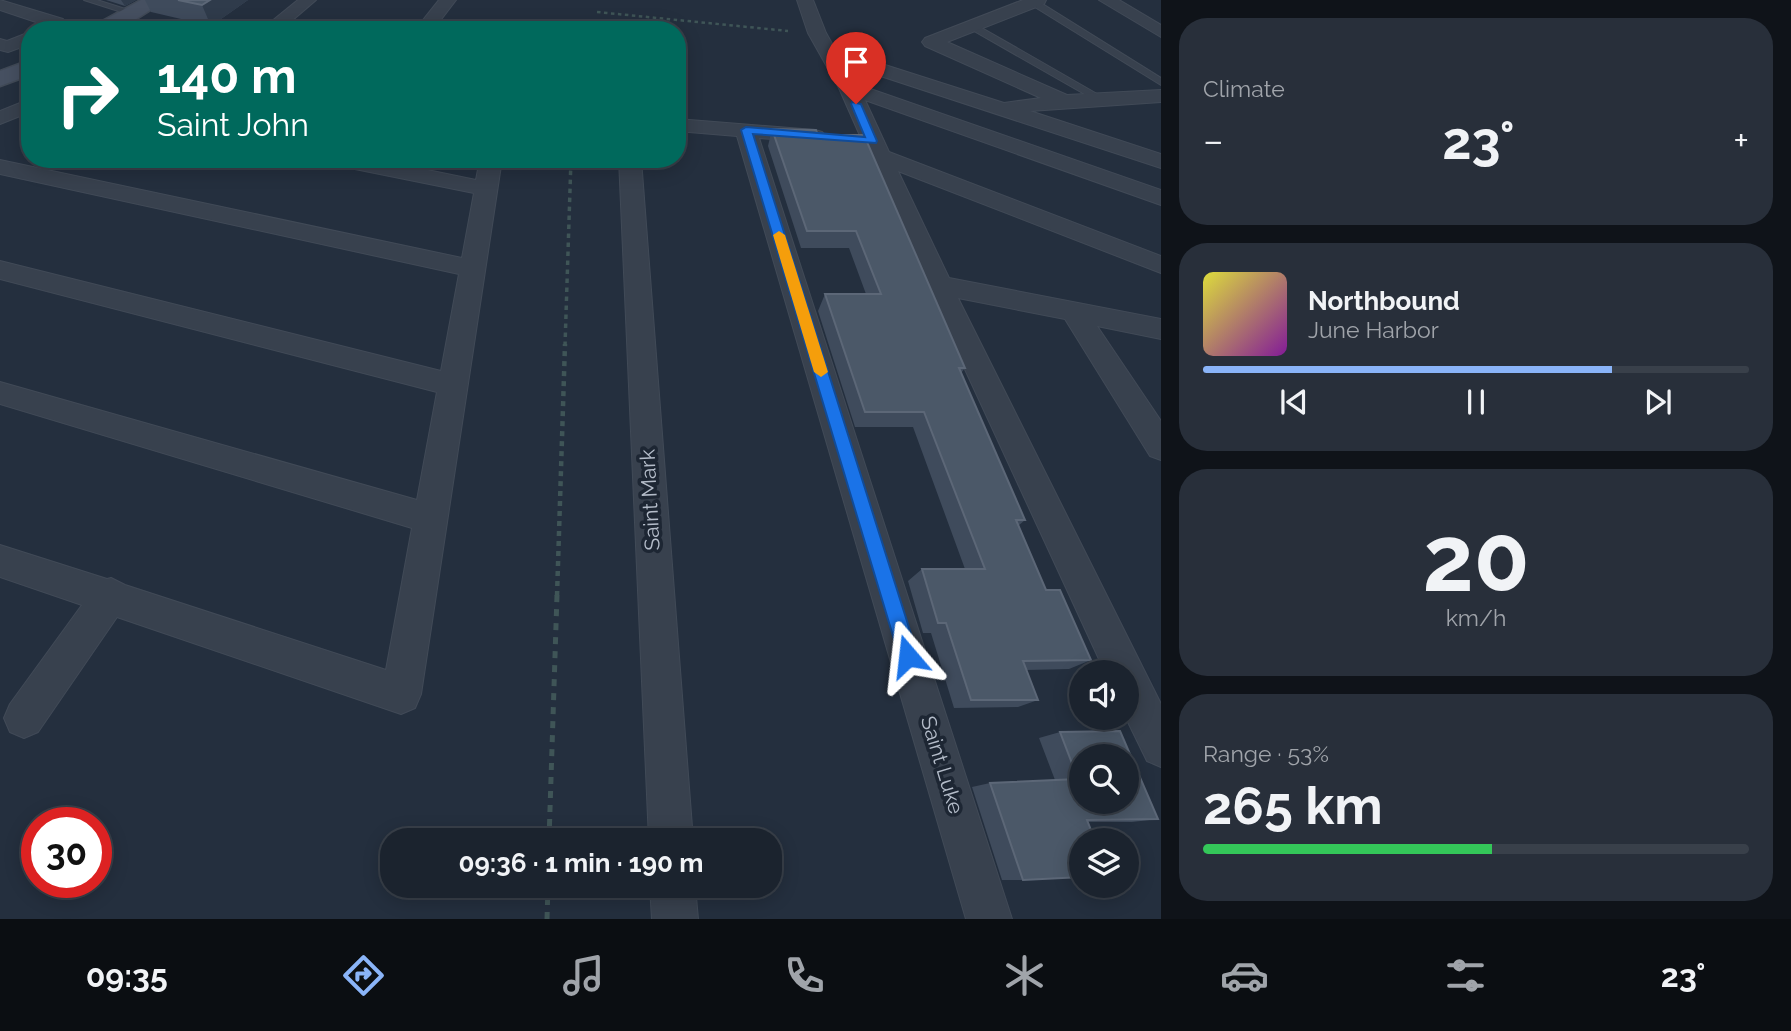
<!DOCTYPE html>
<html lang="en">
<head>
<meta charset="utf-8">
<style>
  :root { --surface:#1b232e; --page:#282f3a; --text:#f1f3f6; --muted:#a0a4aa; --line:#39404a; --accent:#8ab4f8 }
  body { margin:0; font-family:Raleway,sans-serif; background:var(--page); color:var(--text); height:100vh; display:flex; flex-direction:column; font-size:26px; white-space:nowrap }
  * { box-sizing:border-box; margin:0 }
  p { font-size:23px; color:var(--muted) }
  .icon { flex:none; width:38px; height:38px; fill:none; stroke:currentColor; stroke-width:2; stroke-linecap:round; stroke-linejoin:round }
  .map { position:relative; flex:1; overflow:hidden }
  .details { display:flex; flex-direction:column; gap:18px; padding:18px; background:#0f1319; width:630px }
  .details>* { flex:none }
  .top-card { position:absolute; left:21px; top:21px; width:665px; height:147px; border-radius:28px; box-shadow:0 4px 18px #0003,0 0 0 2px var(--line); background:#00695c; color:#fff; overflow:hidden }
  .fabs { position:absolute; left:1069px; top:660px; display:grid; gap:14px }
  .fabs a { display:grid; place-items:center; width:70px; height:70px; border-radius:50%; background:var(--surface); box-shadow:0 4px 18px #0003,0 0 0 2px var(--line); font-size:35px }
  .speed { position:absolute; left:21px; top:807px; display:flex; gap:14px; font-size:35px; font-weight:700; text-align:center }
  .speed>* { display:grid; place-content:center; width:91px; height:91px; border-radius:50%; background:var(--surface); box-shadow:0 4px 18px #0003,0 0 0 2px var(--line); line-height:1 }
  .speed .limit { border:10px solid #d22; background:#fff; color:#111 }
  .pin { position:absolute; display:grid; place-items:center; width:60px; height:60px; color:#fff; margin:-72px -30px; border-radius:50% 50% 50% 0; rotate:-45deg; box-shadow:0 0 7px #0007 }
  .pin .icon { rotate:45deg }
  .me { position:absolute; width:77px; margin:-38px; rotate:343deg; stroke-linejoin:round; filter:drop-shadow(0 0 5px #0008) }
  .turn { display:flex; align-items:center; gap:24px; height:147px; padding:0 21px; font-size:32px }
  .turn .icon { width:91px; height:91px; stroke-width:2.5 }
  .turn b { display:block; font-size:49px; line-height:60px }
  .big { font-size:52px; font-weight:700; line-height:1.1 }
  .details .widget { flex:1; display:flex; flex-direction:column; justify-content:center; gap:10px; min-width:0; padding:0 24px; border-radius:28px; background:var(--page) }
  .details .dial { align-items:center; gap:0 }
  .dial b { font-size:91px; line-height:1 }
  .song { display:flex; align-items:center; gap:21px }
  .cover { width:84px; height:84px; border-radius:10px; background:linear-gradient(135deg,hsl(60 70% 55%),hsl(290 70% 35%)) }
  .played { height:7px; border-radius:4px; background:linear-gradient(90deg,var(--accent) 75%,var(--line) 75%) }
  .keys { display:flex; justify-content:space-around; direction:ltr }
  .heat { display:flex; justify-content:space-between; align-items:center; font-size:38px; direction:ltr }
  .charge { height:10px; border-radius:5px; background:linear-gradient(90deg,#34c759 53%,var(--line) 0) }
  .trip { position:absolute; left:380px; top:828px; width:402px; height:70px; border-radius:28px; background:var(--surface); box-shadow:0 4px 18px #0003,0 0 0 2px var(--line); font-weight:700; line-height:70px; text-align:center }
  .dock { display:flex; height:112px; justify-content:space-around; align-items:center; background:#0b0e12; color:var(--muted) }
  .dock .icon { width:49px; height:49px }
  .dock .current { color:var(--accent) }
  .dock b { font-size:32px; color:var(--text) }
  main { display:flex; flex:1; min-height:0 }
  .map>svg:first-child { display:block }
  .lines { fill:none; stroke-linecap:round; stroke-linejoin:round }
  .lane-casing { stroke:#414a57; stroke-width:2 }
  .street-casing { stroke:#414a57; stroke-width:2 }
  .secondary-casing { stroke:#414a57; stroke-width:3 }
  .path-far3 { stroke:#3f5557; stroke-width:2.5; stroke-dasharray:3.5 3.5; stroke-linecap:butt }
  .path-far2 { stroke:#3f5557; stroke-width:3.5; stroke-dasharray:4.5 4.5; stroke-linecap:butt }
  .path-far1 { stroke:#3f5557; stroke-width:4.5; stroke-dasharray:5 5; stroke-linecap:butt }
  .path { stroke:#3f5557; stroke-width:5; stroke-dasharray:7 7; stroke-linecap:butt }
  .lane { fill:#38414e; fill-rule:evenodd }
  .street { fill:#38414e; fill-rule:evenodd }
  .secondary { fill:#465061; fill-rule:evenodd }
  .wall { fill:#3f4b5c }
  .shaded-wall { fill:#2f3b4b }
  .building { fill:#4b5868; stroke:#5c6777; stroke-width:2; fill-rule:evenodd }
  .route { fill:#1a73e8; stroke:#114b97; stroke-width:2 }
  .slow { fill:#f59e0b }
  .labels { text-anchor:middle; stroke-width:7; stroke-linejoin:round; paint-order:stroke }
  .street-label { font-size:21px; fill:#b4bcc9; stroke:#1d2633 }
</style>
</head>
<body>
<main>
<div class="map">
<svg width="1161" height="919" viewBox="0 0 1161 919">
  <rect width="100%" height="100%" fill="#242f3e"/>
  <g class="lines">
    <!-- lane casing -->
    <g class="lane-casing">
      <g id="lane">
        <polygon points="84,0 97,0 138,13 134,16"/>
        <polygon points="1030,0 1036,0 1161,78 1161,85 1030,4"/>
        <polygon points="967,23 973,23 1104,98 1095,100 967,27"/>
      </g>
    </g>
    <!-- street casing -->
    <g class="street-casing">
      <g id="street">
        <polygon points="0,0 63,19 66,23 58,30 35,30 42,24 0,10"/>
        <polygon points="298,0 316,0 281,30 261,30"/>
        <polygon points="439,0 456,0 433,30 415,30"/>
        <polygon points="797,0 813,0 826,33 835,49 1004,103 1041,98 925,46 922,42 925,38 1023,0 1046,0 1044,4 947,42 1067,95 1161,90 1161,102 1030,111 1161,154 1161,168 844,64 856,84 1161,190 1161,205 865,100 889,152 1161,256 1161,273 898,171 949,278 1161,319 1161,339 1097,326 1161,421 1161,460 1150,456 1065,319 958,298 1161,704 1161,767 1147,761 1126,718 1127,672 1105,672 926,285 839,88 808,33"/>
        <polygon points="1099,0 1119,0 1161,25 1161,37"/>
        <polygon points="30,32 30,44 8,52 0,50 0,39 7,41"/>
        <polygon points="30,99 30,112 0,124 0,111"/>
        <polygon points="677,119 815,130 822,132 826,136 822,140 815,142 759,138 1012,919 966,919 737,136 677,131"/>
        <polygon points="329,159 374,159 476,180 480,159 502,159 421,694 415,708 401,714 117,617 38,732 24,738 10,732 4,718 10,704 82,605 0,577 0,545 107,579 111,578 125,585 386,670 412,528 0,404 0,382 417,500 437,392 0,279 0,261 441,371 459,274 0,174 0,160 462,258 474,193 340,166 332,164"/>
        <polygon points="619,159 641,159 693,840 649,840"/>
        <polygon points="650,886 695,886 698,919 652,919"/>
      </g>
    </g>
    <!-- secondary casing -->
    <g class="secondary-casing">
      <g id="secondary">
        <polygon points="141,0 166,0 119,30 92,30 95,25"/>
        <polygon points="30,60 30,75 0,86 0,71"/>
      </g>
    </g>
    <!-- path-far3 -->
    <g class="path-far3">
      <polyline points="597,12 788,31"/>
      <polyline points="168,26 193,30"/>
    </g>
    <!-- path-far2 -->
    <polyline class="path-far2" points="565,346 571,159"/>
    <!-- path-far1 -->
    <polyline class="path-far1" points="557,596 565,344"/>
    <!-- path -->
    <g class="path">
      <polyline points="549,840 557,595"/>
      <polyline points="547,919 548,886"/>
    </g>
    <!-- lane -->
    <use href="#lane" class="lane"/>
    <!-- street -->
    <use href="#street" class="street"/>
    <!-- secondary -->
    <use href="#secondary" class="secondary"/>
  </g>
  <!-- wall -->
  <g class="wall">
    <polygon points="106,0 136,0 125,6"/>
    <polygon points="145,0 248,0 211,26 151,12"/>
    <polygon points="772,129 818,135 965,368 961,373 1025,520 1018,526 1046,590 1091,660 1069,669 1026,670 1038,700 1018,707 954,708 931,633 923,633 908,581 922,569 965,569 913,427 855,427 818,311 825,294 866,294 849,248 801,248 768,146"/>
    <polygon points="1060,732 1158,819 1132,822 1088,822 1023,880 1002,880 972,787 990,783 1055,780 1039,738"/>
  </g>
  <!-- shaded-wall -->
  <g class="shaded-wall">
    <polygon points="121,0 136,0 125,6"/>
    <polygon points="210,0 248,0 211,26 202,5"/>
  </g>
  <!-- building -->
  <g class="building">
    <polygon points="178,0 210,0 202,5"/>
    <polygon points="772,129 816,130 818,135 864,135 965,368 959,368 1025,520 1016,520 1046,590 1060,590 1091,660 1023,661 1038,700 971,700 946,623 938,623 922,569 985,569 924,412 865,412 825,294 881,294 856,231 807,231"/>
    <path d="M1120 731 1158 819 1087 820 1095 840H1082V877L1023 880 990 783 1078 779 1060 732ZM1082 756H1127V802H1082Z"/>
  </g>
  <!-- route -->
  <polygon class="route" points="852,102 861,104 877,141 876,143 753,134 918,656 915,663 908,665 901,663 899,656 741,130 746,127 865,137 851,104"/>
  <!-- slow -->
  <polygon class="slow" points="779,231 785,235 828,372 821,377 814,372 773,235"/>
  <g class="labels">
    <!-- street labels -->
    <g class="street-label">
      <text transform="translate(650 500) rotate(-93)" y="7">Saint Mark</text>
      <text transform="translate(942 765) rotate(73)" y="7">Saint Luke</text>
    </g>
  </g>
</svg>
<div class="fabs">
<a><svg class="icon" aria-label="sound" viewBox="0 0 24 24"><path d="M4 9h4l5-4v14l-5-4H4zM17 9q2 3 0 6"/></svg></a>
<a><svg class="icon" aria-label="search" viewBox="0 0 24 24"><circle cx="10" cy="10" r="6"/><path d="M15 15l6 6"/></svg></a>
<a><svg class="icon" aria-label="layers" viewBox="0 0 24 24"><path d="M12 4l9 5-9 5-9-5zM3 14l9 5 9-5"/></svg></a>
</div>
<div class="speed"><div class="limit">30</div></div>
<div class="pin" style="left:856px;top:104px;background:#d93025"><svg class="icon" aria-label="arrive" viewBox="0 0 24 24"><path d="M6 21V4h12l-3 4 3 4H6"/></svg></div>
<svg class="me" style="left:908px;top:656px" viewBox="-20 -20 40 40"><path d="M0-17L14 15 0 8-14 15z" fill="#1a73e8" stroke="#fff" stroke-width="4"/></svg>
<div class="trip">09:36 · 1 min · 190 m</div>
<div class="top-card">
<div class="turn"><svg class="icon" aria-label="right" viewBox="0 0 24 24"><path d="M7 20v-9h11M14 6l5 5-5 5"/></svg><div><b>140 m</b>Saint John</div></div>
</div>
</div>
<section class="details">
<div class="widget"><p>Climate</p>
<div class="heat"><a>−</a><b class="big">23°</b><a>+</a></div>
</div>
<div class="widget">
<div class="song"><i class="cover"></i><div><b>Northbound</b><p>June Harbor</p></div></div>
<div class="played"></div>
<div class="keys"><svg class="icon" aria-label="previous" viewBox="0 0 24 24"><path d="M18 5L8 12l10 7zM5 5v14"/></svg><svg class="icon" aria-label="pause" viewBox="0 0 24 24"><path d="M8 5v14M16 5v14"/></svg><svg class="icon" aria-label="next" viewBox="0 0 24 24"><path d="M6 5l10 7-10 7zM19 5v14"/></svg></div>
</div>
<div class="widget dial"><b>20</b><p>km/h</p></div>
<div class="widget"><p>Range · 53%</p><b class="big">265 km</b><div class="charge"></div></div>
</section>
</main>
<nav class="dock">
<b>09:35</b>
<svg class="icon current" aria-label="directions" viewBox="0 0 24 24"><path d="M12 3l9 9-9 9-9-9zM9 14v-3h6M13 9l2 2-2 2"/></svg>
<svg class="icon" aria-label="music" viewBox="0 0 24 24"><path d="M9 18V5l10-2v13"/><circle cx="6" cy="18" r="3"/><circle cx="16" cy="16" r="3"/></svg>
<svg class="icon" aria-label="phone" viewBox="0 0 24 24"><path d="M5 4h4l2 5-3 2q2 4 5 5l2-3 5 2v4C11 20 4 13 5 4z"/></svg>
<svg class="icon" aria-label="climate" viewBox="0 0 24 24"><path d="M12 3v18M4 7l16 10M4 17L20 7"/></svg>
<svg class="icon" aria-label="car" viewBox="0 0 24 24"><path d="M5 17H2v-5l4-1 3-4h7l3 4 3 1v5h-3M9 17h6M6 11h13"/><circle cx="7" cy="17" r="2"/><circle cx="17" cy="17" r="2"/></svg>
<svg class="icon" aria-label="filters" viewBox="0 0 24 24"><path d="M4 7h16M4 17h16"/><circle cx="9" cy="7" r="2"/><circle cx="15" cy="17" r="2"/></svg>
<b>23°</b>
</nav>
</body>
</html>
